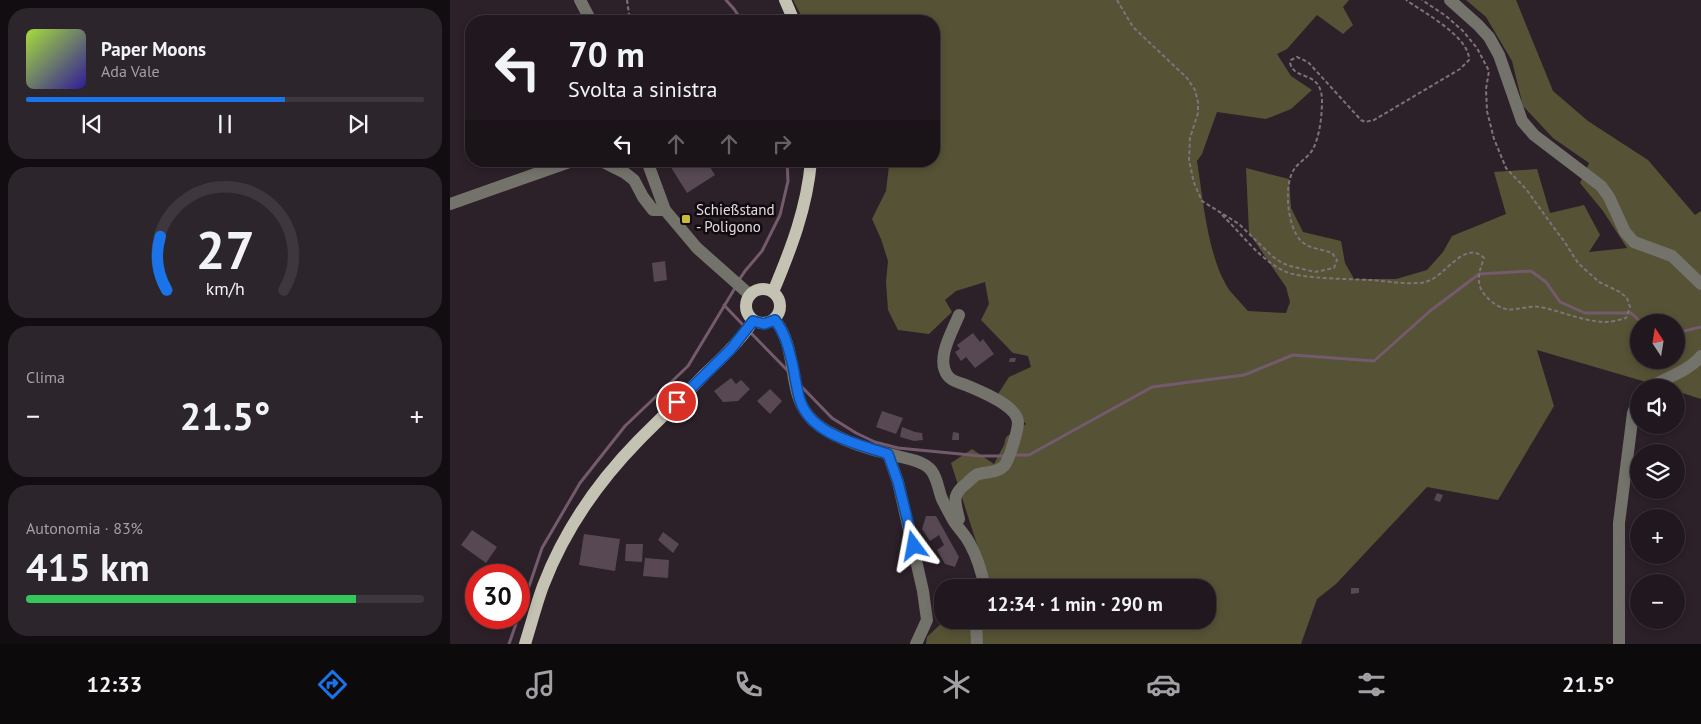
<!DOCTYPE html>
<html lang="it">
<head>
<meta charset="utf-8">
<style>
  :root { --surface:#21181f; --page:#2d252c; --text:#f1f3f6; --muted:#a2a0a4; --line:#3e373d; --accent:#1a73e8 }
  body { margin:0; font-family:"PT Sans",sans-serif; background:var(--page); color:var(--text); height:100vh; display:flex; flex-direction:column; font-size:19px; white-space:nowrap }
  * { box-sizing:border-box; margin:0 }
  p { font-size:16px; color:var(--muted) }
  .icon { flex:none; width:28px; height:28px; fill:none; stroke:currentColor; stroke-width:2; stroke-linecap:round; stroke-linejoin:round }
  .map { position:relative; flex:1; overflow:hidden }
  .drawer { display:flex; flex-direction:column; gap:8px; padding:8px; background:#120d11; width:450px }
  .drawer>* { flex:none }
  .guide { position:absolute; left:15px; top:15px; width:475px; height:152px; border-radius:20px; box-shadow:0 2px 8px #0003,0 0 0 1px var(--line); background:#21181f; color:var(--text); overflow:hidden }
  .needle { width:32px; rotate:348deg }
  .controls { position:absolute; left:1180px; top:314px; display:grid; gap:10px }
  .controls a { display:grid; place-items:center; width:55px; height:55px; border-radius:50%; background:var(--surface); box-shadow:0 2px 8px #0003,0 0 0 1px var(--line); font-size:25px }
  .speed { position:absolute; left:15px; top:564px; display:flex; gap:10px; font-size:25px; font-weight:700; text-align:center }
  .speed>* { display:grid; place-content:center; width:65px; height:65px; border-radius:50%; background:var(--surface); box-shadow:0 2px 8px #0003,0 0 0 1px var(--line); line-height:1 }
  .speed .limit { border:8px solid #d22; background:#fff; color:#111 }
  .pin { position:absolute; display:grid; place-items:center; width:42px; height:42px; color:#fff; margin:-21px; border:2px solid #fff; border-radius:50%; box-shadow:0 1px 5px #0007 }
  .me { position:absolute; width:55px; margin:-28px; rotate:347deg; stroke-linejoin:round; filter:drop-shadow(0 0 4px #0008) }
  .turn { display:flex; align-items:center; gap:18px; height:105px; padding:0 20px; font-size:22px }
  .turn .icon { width:65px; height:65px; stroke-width:2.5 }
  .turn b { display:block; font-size:35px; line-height:42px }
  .lanes { display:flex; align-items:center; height:48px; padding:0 20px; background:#0003; justify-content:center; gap:25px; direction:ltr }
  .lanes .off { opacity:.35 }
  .big { font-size:38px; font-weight:700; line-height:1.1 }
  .drawer .card { flex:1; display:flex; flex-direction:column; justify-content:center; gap:8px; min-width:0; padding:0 18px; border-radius:20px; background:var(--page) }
  .drawer .dial { align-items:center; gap:0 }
  .dial svg { height:130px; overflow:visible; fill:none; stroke:var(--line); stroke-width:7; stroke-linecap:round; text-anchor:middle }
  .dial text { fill:var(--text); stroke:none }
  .song { display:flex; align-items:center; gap:15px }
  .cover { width:60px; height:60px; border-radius:8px; background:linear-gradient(135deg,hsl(80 70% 55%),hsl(250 70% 35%)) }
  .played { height:5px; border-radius:2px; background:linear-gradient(90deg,var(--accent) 65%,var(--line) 65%) }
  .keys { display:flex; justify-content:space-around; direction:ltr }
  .heat { display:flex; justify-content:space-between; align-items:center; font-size:28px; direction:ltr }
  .charge { height:8px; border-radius:4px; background:linear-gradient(90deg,#34c759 83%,var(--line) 0) }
  .trip { position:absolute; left:484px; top:579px; width:282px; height:50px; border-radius:20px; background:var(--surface); box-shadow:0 2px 8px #0003,0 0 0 1px var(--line); font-weight:700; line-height:50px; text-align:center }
  .menu { display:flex; height:80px; justify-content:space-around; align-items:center; background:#0d0a0c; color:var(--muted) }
  .menu .icon { width:35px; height:35px }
  .menu .current { color:var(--accent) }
  .menu b { font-size:22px; color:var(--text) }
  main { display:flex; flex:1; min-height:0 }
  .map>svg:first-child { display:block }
  .forest { fill:#565235; fill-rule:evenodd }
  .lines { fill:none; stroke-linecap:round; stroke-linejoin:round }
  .stream { stroke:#745a6d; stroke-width:3 }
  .building { fill:#574853 }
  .path { stroke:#7e737b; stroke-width:2; stroke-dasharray:4 2.5; stroke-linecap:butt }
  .minor { stroke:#74736b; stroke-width:12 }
  .major { stroke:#c4c3b3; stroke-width:12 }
  .route-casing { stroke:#114b97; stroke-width:12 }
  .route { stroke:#1a73e8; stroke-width:9 }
  .poi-dot { fill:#cbba39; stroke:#110b0f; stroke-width:2 }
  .labels { text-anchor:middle; stroke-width:5; stroke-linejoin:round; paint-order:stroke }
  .poi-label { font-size:15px; fill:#e3dae0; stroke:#110b0f; text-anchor:start }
</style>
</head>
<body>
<main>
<section class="drawer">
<div class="card">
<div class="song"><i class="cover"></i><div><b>Paper Moons</b><p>Ada Vale</p></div></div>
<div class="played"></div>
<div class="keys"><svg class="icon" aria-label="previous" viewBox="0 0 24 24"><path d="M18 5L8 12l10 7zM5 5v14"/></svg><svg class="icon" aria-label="pause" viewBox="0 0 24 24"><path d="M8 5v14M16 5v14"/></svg><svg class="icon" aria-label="next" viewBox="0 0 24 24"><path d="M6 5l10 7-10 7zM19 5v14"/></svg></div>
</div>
<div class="card dial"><svg viewBox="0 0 100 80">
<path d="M14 69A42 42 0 1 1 86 69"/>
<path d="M14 69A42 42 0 0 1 10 36" stroke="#1a73e8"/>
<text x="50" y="56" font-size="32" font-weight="700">27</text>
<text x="50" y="72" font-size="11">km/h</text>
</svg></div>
<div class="card"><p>Clima</p>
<div class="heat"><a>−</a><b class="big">21.5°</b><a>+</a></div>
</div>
<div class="card"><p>Autonomia · 83%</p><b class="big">415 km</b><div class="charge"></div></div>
</section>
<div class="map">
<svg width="1251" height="644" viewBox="0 0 1251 644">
  <rect width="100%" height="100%" fill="#2c2029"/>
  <!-- forest -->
  <path class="forest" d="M343 0H899L893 7 903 25 893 34 867 15 837 49 827 54 841 76 862 90 841 109 816 119 767 112 752 154 747 161C753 198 758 260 780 291 786 298 792 304 798 311L836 313 840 302 836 287 799 233 796 168 839 179 841 208 853 232 891 241 895 263 904 279H946L977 270 993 252 1002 236 1056 214 1044 172 1087 169 1100 213 1134 205 1150 235 1139 252 1177 248 1153 211 1130 183 1139 163 1103 138 1073 106 1062 61 1036 17 1016 0H1066L1103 91 1138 121 1198 160 1245 215 1251 211V399L1226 391V388L1213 387 1087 350 1104 406 1048 500 977 487 886 584 867 599 851 644H476L477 637 495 620H758V588L529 587 538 579 501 463 522 449 544 464 554 445 556 437 576 424 548 394 559 377 581 367 578 356 563 353 531 320 539 304 535 282 506 291 495 300 502 312 479 334 448 330 438 310 436 282 438 261 431 239 422 219 436 191 439 165 435 161H484V21H354ZM1189 322H1226V360H1189Z"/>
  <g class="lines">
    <!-- stream -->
    <g class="stream">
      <polyline points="276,0 284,9 292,21"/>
      <polyline points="289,280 295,271 312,251 330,215 338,181 337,161"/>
      <polyline points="274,305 294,326"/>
      <polyline points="299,331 338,371"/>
      <polyline points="1226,333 1251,327"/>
      <polyline points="350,385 382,418 406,433 425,442 448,448 531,456 555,456"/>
      <polyline points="564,455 579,455 702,387 794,375 843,355 924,361 980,311 1029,274 1081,271 1096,282 1110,302 1135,313 1181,313 1191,322"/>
      <polyline points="69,616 92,548 130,483 175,426 238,366 285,288"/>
      <polyline points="59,644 68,618"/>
    </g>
  </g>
  <!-- building -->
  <g class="building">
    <polygon points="217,161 256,161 265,175 237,193"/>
    <polygon points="215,261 217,280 204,282 202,263"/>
    <polygon points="523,333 530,342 533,339 544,354 525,368 516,357 511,361 505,352 510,349 507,345"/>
    <polygon points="560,358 566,358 565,362 559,362"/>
    <polygon points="281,378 286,384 291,380 300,389 288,401 273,402 264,391"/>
    <polygon points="320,389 332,401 320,414 307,401"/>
    <polygon points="432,411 453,418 446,434 426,427"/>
    <polygon points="452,427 465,432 472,433 473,440 464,441 450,437"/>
    <polygon points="503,432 509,433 509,440 502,440"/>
    <polygon points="987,493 993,495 990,502 984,500"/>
    <polygon points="476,516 486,516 509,557 505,567 495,564 487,550 494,545 489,535 480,541 472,529"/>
    <polygon points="22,530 47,547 36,563 11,545"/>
    <polygon points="213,532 229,544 223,553 208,540"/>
    <polygon points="134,534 170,539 165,571 129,565"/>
    <polygon points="176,544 193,544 192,562 175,561"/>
    <polygon points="195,558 219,560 218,578 193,576"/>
    <polygon points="901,588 909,588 909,593 901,594"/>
  </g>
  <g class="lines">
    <!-- path -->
    <g class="path">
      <polyline points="177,0 180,21"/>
      <path d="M667 0 683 27 737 78 745 90 748 102V113L740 138 739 160 744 183 752 201 789 224 822 256 832 263 840 266 865 272 884 268 887 260 882 253C872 249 859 249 851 241 837 227 833 183 845 168 850 161 859 157 863 149 870 135 872 115 872 100 871 69 845 82 840 63L841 60 847 57 858 62 911 120 915 122 924 120 1010 69 1019 60C1020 37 973 12 956 0"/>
      <path d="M772 215C792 234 809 259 834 271 850 279 901 279 921 280 936 281 952 284 966 283 970 283 974 283 978 281 995 276 1015 239 1034 258 1027 277 1025 288 1042 302 1046 305 1051 308 1056 309 1067 311 1078 305 1090 307 1111 311 1132 321 1154 322 1161 322 1169 320 1176 318L1180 307 1177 298 1170 292 1149 282 1128 263 1114 241 1107 232 1076 189 1056 168 1044 139 1037 111 1036 89 1039 71 1027 48 1013 31 996 16 972 0"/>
    </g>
    <!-- minor -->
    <g class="minor">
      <polyline points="130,0 141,21"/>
      <polyline points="1000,0 1028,25 1039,37 1049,55 1072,121 1084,135 1151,186 1159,197 1175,232 1184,242 1222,256 1251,284"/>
      <polyline points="151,161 175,173 184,180 193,197 203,210 215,210"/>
      <polyline points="197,161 215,210 247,248 300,295"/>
      <polyline points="0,204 122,161"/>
      <path d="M325 320C348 348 337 389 358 415 374 436 415 448 439 454 452 458 469 459 479 468 487 475 488 489 492 499 496 507 500 515 505 523 510 530 516 536 520 544 527 557 532 573 535 588"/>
      <path d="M1199 388C1216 377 1238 372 1251 356"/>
      <polyline points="438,454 448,482 473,591 477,620 466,644"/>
      <path d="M507 521 509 519C505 501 501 495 517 483 519 481 523 477 526 475 535 471 546 474 554 466 559 461 568 430 568 423 568 406 532 392 518 386 512 383 502 382 498 376 485 360 502 332 509 315"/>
      <polyline points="526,620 527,644"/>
      <polyline points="1169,644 1169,523 1183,413 1189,397"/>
    </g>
    <!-- major -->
    <g class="major">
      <polyline points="335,0 344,21"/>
      <circle cx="313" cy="306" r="17"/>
      <path d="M323 292C341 249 357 208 361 161"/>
      <path d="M75 644C81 625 86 605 93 586 114 531 147 483 188 441 210 419 233 397 255 374 272 358 290 341 303 321"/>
    </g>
  </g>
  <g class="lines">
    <!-- route casing -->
    <g class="route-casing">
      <path id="route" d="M227 402 281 349 303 321 314 324 325 320C335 333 338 346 342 362 345 374 346 388 350 400 361 435 408 444 438 454L448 482 464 546"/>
    </g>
    <!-- route -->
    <use href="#route" class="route"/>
  </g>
  <!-- markers -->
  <rect class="poi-dot" x="231" y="214" width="10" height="10" rx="2.5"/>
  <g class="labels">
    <!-- poi labels -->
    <g class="poi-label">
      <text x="246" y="215">Schießstand<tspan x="246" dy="17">- Poligono</tspan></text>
    </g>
  </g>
</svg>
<div class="controls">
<a><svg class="needle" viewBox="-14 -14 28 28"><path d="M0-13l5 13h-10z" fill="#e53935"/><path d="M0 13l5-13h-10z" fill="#a2a0a4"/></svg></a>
<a><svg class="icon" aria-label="sound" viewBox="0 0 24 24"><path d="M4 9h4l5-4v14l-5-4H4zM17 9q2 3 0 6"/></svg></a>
<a><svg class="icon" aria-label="layers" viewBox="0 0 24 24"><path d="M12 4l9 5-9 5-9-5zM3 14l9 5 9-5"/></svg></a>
<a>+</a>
<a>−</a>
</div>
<div class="speed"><div class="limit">30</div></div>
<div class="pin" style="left:227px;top:402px;background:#d93025"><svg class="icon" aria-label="arrive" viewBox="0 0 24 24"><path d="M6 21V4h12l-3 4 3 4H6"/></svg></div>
<svg class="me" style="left:464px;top:546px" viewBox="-20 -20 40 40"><path d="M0-17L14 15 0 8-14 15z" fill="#1a73e8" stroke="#fff" stroke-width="4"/></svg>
<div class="trip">12:34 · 1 min · 290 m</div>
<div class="guide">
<div class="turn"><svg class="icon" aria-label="left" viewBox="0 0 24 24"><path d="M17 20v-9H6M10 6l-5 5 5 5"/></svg><div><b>70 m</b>Svolta a sinistra</div></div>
<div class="lanes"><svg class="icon" aria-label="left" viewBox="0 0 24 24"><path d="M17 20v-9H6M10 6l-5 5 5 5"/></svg><svg class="icon off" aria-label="ahead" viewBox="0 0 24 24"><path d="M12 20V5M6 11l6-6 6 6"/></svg><svg class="icon off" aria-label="ahead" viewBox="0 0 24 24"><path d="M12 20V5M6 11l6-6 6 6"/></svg><svg class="icon off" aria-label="right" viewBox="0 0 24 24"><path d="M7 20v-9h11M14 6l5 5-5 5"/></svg></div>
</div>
</div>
</main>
<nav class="menu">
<b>12:33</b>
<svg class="icon current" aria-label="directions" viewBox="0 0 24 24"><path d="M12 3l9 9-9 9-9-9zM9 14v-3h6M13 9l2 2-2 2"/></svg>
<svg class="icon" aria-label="music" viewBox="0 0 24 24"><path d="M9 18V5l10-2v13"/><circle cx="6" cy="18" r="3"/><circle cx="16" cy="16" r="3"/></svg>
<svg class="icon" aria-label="phone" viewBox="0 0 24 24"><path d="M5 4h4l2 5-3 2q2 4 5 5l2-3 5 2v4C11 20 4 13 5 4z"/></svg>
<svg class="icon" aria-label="climate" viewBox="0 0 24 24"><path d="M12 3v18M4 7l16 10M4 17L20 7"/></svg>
<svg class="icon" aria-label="car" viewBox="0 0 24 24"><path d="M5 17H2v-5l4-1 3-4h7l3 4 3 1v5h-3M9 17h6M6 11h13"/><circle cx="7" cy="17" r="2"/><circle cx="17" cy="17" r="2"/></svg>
<svg class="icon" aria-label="filters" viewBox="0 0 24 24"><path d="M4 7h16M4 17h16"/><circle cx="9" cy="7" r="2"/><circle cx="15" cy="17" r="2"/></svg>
<b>21.5°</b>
</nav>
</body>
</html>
